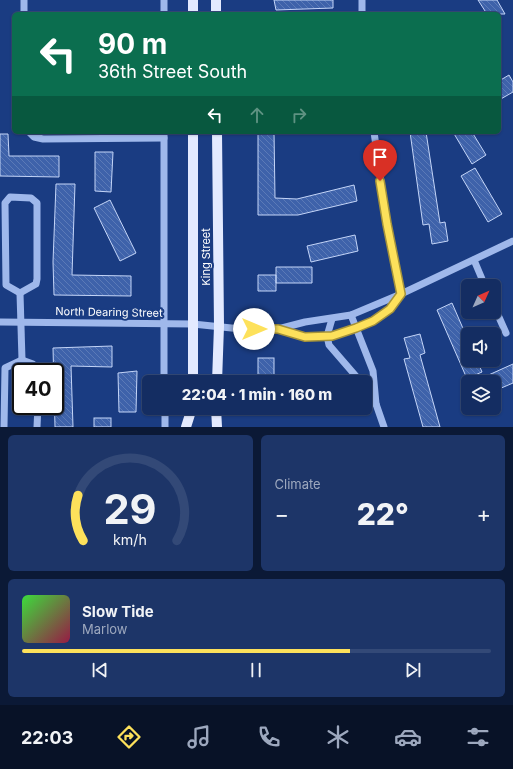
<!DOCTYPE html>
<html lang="en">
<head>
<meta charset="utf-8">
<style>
  :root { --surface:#142d62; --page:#1d3568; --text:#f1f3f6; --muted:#9da8be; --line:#334977; --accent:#fde15b }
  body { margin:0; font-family:Inter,sans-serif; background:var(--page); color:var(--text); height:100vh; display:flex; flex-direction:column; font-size:15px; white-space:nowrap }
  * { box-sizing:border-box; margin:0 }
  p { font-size:13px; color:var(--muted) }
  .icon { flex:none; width:22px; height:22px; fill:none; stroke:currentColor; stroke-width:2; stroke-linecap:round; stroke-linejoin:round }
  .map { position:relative; height:427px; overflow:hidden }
  .details { display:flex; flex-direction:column; gap:8px; padding:8px; background:#0b1936; flex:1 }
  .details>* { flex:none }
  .guide { position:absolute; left:12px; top:12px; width:489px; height:122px; border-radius:6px; box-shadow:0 1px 3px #0004,0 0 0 1px var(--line); background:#0b6e4f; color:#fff; overflow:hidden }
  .needle { width:26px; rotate:45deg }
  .controls { position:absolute; left:461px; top:279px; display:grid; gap:8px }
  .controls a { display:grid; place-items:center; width:40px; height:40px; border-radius:6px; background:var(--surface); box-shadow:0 1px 3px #0004,0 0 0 1px var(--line); font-size:20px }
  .speed { position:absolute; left:12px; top:363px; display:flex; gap:8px; font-size:20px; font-weight:700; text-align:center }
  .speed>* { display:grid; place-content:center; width:52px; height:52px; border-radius:50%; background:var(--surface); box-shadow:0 1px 3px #0004,0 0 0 1px var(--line); line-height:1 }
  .speed .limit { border:2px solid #111; border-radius:6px; background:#fff; color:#111 }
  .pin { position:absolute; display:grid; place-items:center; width:34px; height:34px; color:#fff; margin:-41px -17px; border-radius:50% 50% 50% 0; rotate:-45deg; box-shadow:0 0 4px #0007 }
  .pin .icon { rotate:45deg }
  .me { position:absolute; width:44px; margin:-22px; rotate:90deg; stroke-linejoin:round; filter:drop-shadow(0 0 3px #0008) }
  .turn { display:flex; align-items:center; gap:14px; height:84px; padding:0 20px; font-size:18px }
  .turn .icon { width:52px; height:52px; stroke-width:2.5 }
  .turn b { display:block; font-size:28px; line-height:34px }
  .lanes { display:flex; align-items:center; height:38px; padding:0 20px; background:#0003; justify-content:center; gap:20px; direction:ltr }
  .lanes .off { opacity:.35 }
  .big { font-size:30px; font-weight:800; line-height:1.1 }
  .details .widget { flex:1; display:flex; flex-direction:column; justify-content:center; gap:6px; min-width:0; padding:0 14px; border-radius:6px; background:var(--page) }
  .details .dial { align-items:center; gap:0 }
  .dial svg { height:104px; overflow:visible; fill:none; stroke:var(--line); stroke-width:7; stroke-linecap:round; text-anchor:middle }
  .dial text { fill:var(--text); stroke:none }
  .song { display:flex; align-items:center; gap:12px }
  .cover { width:48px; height:48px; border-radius:6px; background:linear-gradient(135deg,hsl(120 70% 55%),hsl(340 70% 35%)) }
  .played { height:4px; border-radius:2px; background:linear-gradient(90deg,var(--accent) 70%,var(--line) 70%) }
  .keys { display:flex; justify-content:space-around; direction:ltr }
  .heat { display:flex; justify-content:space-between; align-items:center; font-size:22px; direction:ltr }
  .details .tiles { flex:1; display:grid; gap:8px; grid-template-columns:1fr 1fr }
  .widget:last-child { grid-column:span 2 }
  .trip { position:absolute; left:142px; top:375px; width:230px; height:40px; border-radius:6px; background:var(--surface); box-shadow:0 1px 3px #0004,0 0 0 1px var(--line); font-weight:800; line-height:40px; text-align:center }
  .tab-bar { display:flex; height:64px; justify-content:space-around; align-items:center; background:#081227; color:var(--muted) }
  .tab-bar .icon { width:28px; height:28px }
  .tab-bar .selected { color:var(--accent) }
  .tab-bar b { font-size:18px; color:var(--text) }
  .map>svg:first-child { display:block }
  .building { fill:url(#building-back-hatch); stroke:#c4d5f8 }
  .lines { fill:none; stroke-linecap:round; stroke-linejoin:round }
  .minor { stroke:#9fb8eb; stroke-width:7 }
  .major { stroke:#e3eaff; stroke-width:10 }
  .route-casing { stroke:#a4923b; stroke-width:10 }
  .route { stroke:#fde15b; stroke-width:7 }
  .labels { text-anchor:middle; stroke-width:4; stroke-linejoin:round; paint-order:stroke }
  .street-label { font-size:11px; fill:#fff; stroke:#1a3c82 }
</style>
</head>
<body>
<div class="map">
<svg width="513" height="427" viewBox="0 0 513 427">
  <defs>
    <pattern id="building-back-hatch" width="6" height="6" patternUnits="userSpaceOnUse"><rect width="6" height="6" fill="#3e62aa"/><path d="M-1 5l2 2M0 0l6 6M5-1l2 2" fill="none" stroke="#5b7ab7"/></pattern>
  </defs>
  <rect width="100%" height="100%" fill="#1a3c82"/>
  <!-- building -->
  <g class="building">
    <polygon points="274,0 333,0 333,8 276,10"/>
    <polygon points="478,0 497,0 505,14 487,14"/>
    <polygon points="509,75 513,82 513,92 499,100 499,81"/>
    <polygon points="258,132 274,132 275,198 297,199 354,185 357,201 298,215 258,215"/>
    <polygon points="410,132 426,132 440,223 445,222 448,241 432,244 429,224 423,225"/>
    <polygon points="453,132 472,132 486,155 472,164"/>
    <polygon points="0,134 8,134 9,156 59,156 59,177 0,176"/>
    <polygon points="95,152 113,152 111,192 95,191"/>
    <polygon points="475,168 502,214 488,222 461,176"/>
    <polygon points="56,184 75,184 72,275 131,276 131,296 54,295 53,262"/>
    <polygon points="110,200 136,253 120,261 94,208"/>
    <polygon points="355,235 358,251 311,262 307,246"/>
    <polygon points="276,267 312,267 312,283 276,283 276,275 276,291 258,291 258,275 276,275"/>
    <polygon points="452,303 468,340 468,360 477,360 482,372 468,378 468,381 437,310"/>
    <polygon points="420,334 425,353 420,355 440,427 423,427 404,359 410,358 404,338"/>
    <polygon points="112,346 112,367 71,366 73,427 55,427 53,348"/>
    <rect x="258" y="358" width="16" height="24"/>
    <polygon points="513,364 513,383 506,386 494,391 494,382 473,382"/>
    <polygon points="137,371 136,412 119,412 118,373"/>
    <rect x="94" y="418" width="17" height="9"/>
  </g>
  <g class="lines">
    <!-- minor -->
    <g class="minor">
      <polyline points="164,0 164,14"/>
      <polyline points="362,0 362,14"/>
      <polyline points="24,14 24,0"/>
      <polyline points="29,132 34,137 43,139 164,138"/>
      <polyline points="164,132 164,382"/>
      <polygon points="10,197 31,198 37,203 37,279 36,284 20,293 6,285 5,203"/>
      <polyline points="474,260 485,286"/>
      <polyline points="20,293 22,360"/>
      <polyline points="494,306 506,333"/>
      <polyline points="351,315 373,371 376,404 384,427"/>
      <polyline points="332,319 327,336 329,345 361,382"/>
      <polyline points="0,322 193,324 241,329 278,329 305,322 351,315 401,294 513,241"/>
      <path d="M279 329C287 332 297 337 306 337 330 340 372 326 390 309 394 305 398 299 401 294L387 224 374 132"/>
      <polyline points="365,388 376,404"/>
      <polyline points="165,408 165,427"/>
      <polyline points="4,427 5,368 22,360 33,364 37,372"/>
      <polyline points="37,427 38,406"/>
    </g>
    <!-- major -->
    <g class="major">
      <polyline points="193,0 193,14"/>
      <polyline points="216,0 216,14"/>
      <polyline points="193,382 193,132"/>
      <polyline points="217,382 219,326 217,132"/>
      <polyline points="216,408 217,427"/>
      <polyline points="186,427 192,408"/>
    </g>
  </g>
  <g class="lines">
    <!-- route casing -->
    <g class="route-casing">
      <polyline id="route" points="254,329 278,329 305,337 332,336 356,328 373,321 390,309 401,294 387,224 380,181"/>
    </g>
    <!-- route -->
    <use href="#route" class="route"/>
  </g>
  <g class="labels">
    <!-- street labels -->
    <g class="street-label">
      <text transform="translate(206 257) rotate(-90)" y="4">King Street</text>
      <text transform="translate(109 312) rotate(1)" y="4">North Dearing Street</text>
    </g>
  </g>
</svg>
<div class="controls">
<a><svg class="needle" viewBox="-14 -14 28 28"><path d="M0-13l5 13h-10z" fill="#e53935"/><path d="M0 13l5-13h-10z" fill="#9da8be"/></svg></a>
<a><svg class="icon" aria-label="sound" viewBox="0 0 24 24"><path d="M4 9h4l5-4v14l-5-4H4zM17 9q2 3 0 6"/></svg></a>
<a><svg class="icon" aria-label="layers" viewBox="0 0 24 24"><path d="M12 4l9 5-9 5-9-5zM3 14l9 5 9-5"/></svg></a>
</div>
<div class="speed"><div class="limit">40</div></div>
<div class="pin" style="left:380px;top:181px;background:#d93025"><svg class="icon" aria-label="arrive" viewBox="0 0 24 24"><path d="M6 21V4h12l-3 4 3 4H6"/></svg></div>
<svg class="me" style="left:254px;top:329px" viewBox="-20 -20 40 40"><circle r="19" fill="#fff"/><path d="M0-13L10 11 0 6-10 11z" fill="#fde15b"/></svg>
<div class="trip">22:04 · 1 min · 160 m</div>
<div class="guide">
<div class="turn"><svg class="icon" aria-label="left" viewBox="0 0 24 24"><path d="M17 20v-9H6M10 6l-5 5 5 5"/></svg><div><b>90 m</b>36th Street South</div></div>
<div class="lanes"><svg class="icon" aria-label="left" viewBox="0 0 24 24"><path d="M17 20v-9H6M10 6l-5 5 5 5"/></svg><svg class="icon off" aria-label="ahead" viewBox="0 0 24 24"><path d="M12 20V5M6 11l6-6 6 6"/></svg><svg class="icon off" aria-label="right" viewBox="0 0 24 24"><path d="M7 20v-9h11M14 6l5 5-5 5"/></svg></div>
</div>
</div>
<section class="details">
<div class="tiles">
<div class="widget dial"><svg viewBox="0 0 100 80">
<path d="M14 69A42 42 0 1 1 86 69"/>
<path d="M14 69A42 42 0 0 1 10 34" stroke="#fde15b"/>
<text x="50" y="56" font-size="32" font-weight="700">29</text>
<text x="50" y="72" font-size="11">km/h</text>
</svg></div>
<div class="widget"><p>Climate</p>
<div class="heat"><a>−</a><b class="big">22°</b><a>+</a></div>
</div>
<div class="widget">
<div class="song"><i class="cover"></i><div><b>Slow Tide</b><p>Marlow</p></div></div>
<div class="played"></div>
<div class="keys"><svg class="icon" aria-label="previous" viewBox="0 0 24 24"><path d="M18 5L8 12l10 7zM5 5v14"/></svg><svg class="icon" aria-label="pause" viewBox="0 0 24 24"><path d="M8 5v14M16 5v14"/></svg><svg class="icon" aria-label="next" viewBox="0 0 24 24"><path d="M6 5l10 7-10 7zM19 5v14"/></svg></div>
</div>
</div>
</section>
<nav class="tab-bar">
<b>22:03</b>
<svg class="icon selected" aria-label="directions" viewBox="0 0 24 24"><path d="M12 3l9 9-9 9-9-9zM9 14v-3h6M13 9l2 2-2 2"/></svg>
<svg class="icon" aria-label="music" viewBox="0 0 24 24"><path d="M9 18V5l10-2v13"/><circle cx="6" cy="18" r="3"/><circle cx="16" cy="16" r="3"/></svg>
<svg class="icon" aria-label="phone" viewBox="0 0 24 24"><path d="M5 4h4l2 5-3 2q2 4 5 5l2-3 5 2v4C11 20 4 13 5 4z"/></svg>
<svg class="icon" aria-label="climate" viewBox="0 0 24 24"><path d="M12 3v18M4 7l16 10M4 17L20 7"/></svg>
<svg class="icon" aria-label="car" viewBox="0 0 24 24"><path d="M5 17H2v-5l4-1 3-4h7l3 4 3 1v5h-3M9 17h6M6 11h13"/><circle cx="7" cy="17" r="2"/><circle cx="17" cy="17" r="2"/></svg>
<svg class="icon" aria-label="filters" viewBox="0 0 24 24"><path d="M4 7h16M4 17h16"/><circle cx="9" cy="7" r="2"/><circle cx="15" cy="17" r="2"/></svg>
</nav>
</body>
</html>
